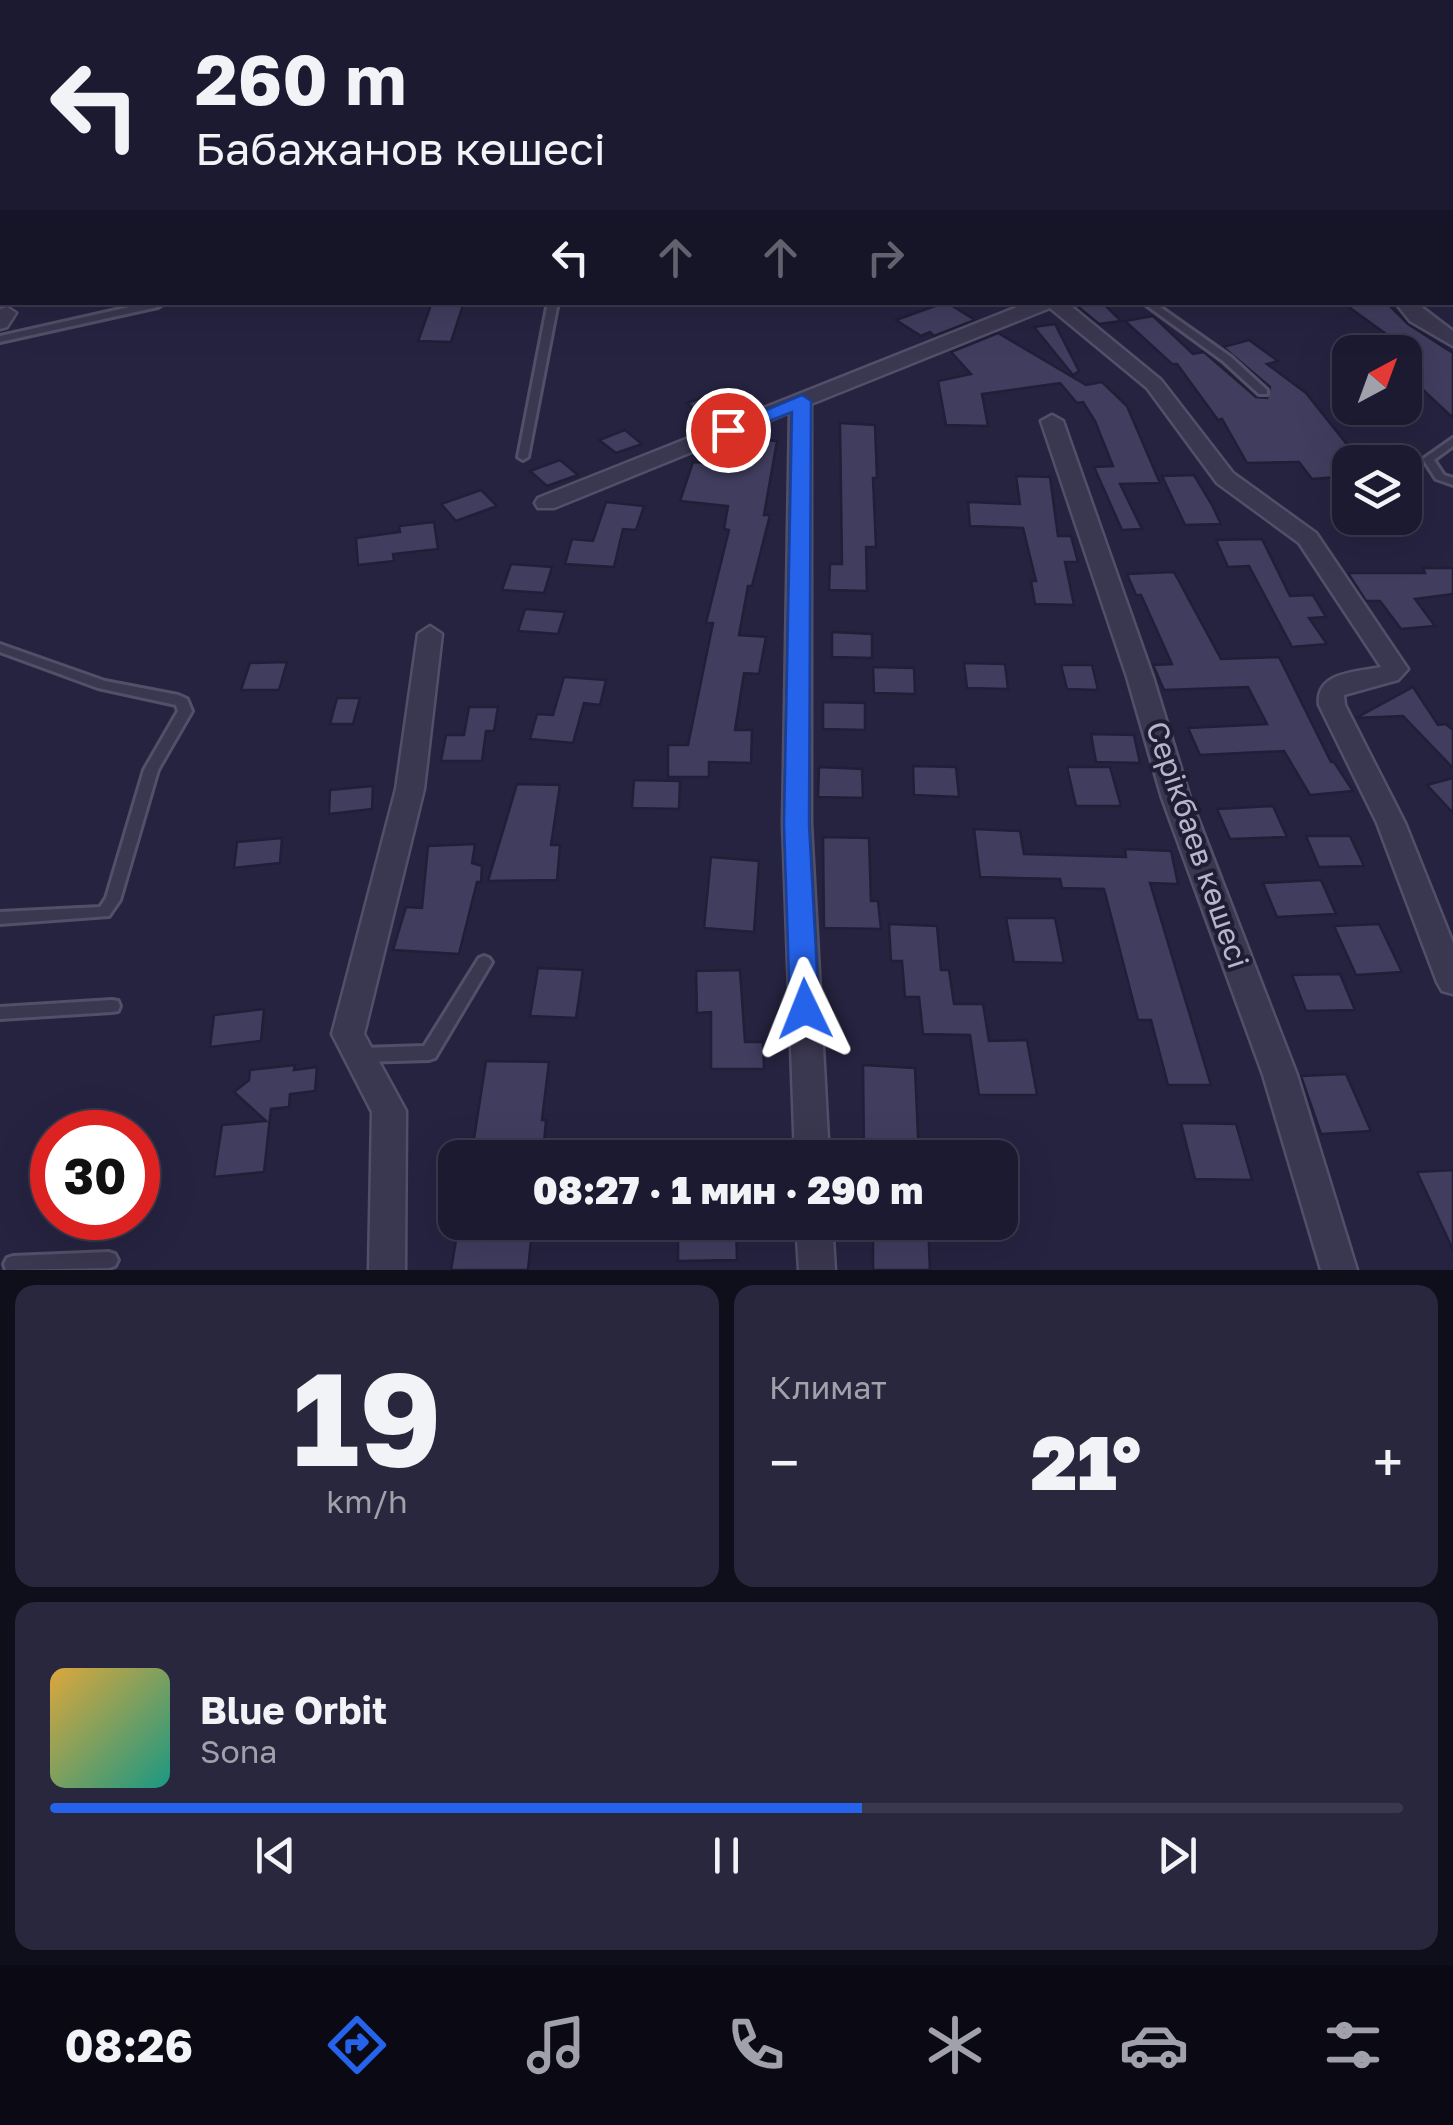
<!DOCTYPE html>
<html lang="ru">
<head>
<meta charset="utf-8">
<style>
  :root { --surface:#1c1a31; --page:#29273d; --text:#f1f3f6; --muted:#a0a1ab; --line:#3a384d; --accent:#2563eb }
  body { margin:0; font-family:"Golos Text",sans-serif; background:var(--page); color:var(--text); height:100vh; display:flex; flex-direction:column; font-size:38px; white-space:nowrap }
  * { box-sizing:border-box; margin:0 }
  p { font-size:32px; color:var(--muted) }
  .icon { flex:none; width:55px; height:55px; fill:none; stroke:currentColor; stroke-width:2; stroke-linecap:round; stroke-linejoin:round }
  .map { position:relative; height:1270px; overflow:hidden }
  .side { display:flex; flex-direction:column; gap:15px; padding:15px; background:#0f0e1b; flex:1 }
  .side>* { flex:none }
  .top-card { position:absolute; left:0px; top:0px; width:1455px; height:305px; box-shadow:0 10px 40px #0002,0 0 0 2px var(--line); background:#1c1a31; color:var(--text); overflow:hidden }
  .needle { width:65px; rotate:41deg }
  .fabs { position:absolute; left:1332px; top:335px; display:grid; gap:20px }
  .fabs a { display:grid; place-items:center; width:90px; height:90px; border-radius:20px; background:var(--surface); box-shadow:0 10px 40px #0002,0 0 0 2px var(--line); font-size:50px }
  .speed { position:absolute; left:30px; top:1110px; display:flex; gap:20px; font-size:50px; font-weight:700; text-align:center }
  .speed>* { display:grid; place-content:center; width:130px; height:130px; border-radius:50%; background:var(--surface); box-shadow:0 10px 40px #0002,0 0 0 2px var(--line); line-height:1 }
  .speed .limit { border:15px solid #d22; background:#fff; color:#111 }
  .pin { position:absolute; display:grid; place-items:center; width:85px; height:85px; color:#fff; margin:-42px; border:5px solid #fff; border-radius:50%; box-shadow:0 2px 10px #0007 }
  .me { position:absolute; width:110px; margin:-55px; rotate:358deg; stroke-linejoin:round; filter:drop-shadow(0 0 8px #0008) }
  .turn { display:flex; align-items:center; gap:35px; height:210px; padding:0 30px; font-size:45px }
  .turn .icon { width:130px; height:130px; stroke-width:2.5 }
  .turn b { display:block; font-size:70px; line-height:85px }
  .lanes { display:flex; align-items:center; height:95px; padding:0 30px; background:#0003; justify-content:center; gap:50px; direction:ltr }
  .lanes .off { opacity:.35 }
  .big { font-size:75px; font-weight:800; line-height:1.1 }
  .side .widget { flex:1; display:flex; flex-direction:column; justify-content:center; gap:15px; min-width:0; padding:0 35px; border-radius:20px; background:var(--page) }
  .side .dial { align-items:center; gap:0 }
  .dial b { font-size:130px; line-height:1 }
  .song { display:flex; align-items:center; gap:30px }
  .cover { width:120px; height:120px; border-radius:15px; background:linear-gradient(135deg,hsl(40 70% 55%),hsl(170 70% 35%)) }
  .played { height:10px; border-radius:5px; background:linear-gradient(90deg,var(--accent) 60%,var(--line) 60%) }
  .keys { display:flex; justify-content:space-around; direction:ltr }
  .heat { display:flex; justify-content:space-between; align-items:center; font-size:55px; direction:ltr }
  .side .tiles { flex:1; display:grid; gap:15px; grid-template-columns:1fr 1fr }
  .widget:last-child { grid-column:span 2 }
  .trip { position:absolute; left:438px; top:1140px; width:580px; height:100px; border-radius:20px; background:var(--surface); box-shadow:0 10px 40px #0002,0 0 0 2px var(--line); font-weight:800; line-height:100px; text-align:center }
  .tabs { display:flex; height:160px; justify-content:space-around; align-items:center; background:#0b0a14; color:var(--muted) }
  .tabs .icon { width:70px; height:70px }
  .tabs .on { color:var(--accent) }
  .tabs b { font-size:45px; color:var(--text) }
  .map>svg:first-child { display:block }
  .building { fill:#403d5f; stroke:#211e37; stroke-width:2.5 }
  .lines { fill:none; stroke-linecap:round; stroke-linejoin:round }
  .service-casing { stroke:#524f68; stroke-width:6 }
  .minor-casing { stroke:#524f68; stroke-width:5 }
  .service { fill:#3a3750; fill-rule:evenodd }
  .minor { fill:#3a3750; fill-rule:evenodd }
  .route { fill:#2563eb; stroke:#184099; stroke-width:2.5 }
  .labels { text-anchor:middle; stroke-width:8; stroke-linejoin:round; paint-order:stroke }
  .street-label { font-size:30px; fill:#b7b4cb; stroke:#1f1c35 }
</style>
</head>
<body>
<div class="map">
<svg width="1453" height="1270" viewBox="0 0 1453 1270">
  <rect width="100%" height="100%" fill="#262341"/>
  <!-- building -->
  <g class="building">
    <polygon points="432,302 464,302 451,342 418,341"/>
    <polygon points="946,302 975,320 934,336 930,332 921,336 896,320"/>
    <polygon points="1095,302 1102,302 1121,321 1099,324 1076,305"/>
    <polygon points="1342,302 1386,302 1408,324 1453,353 1453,418 1405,373 1405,348"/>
    <polygon points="1153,316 1193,354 1204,352 1256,397 1267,398 1270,387 1223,347 1249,340 1278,361 1267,364 1306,393 1361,462 1350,462 1350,476 1312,479 1299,462 1247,463 1222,419 1218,420 1177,364 1172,364 1125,321"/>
    <polygon points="1055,324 1079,371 1073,375 1034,327"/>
    <polygon points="998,333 1086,385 1102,382 1127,406 1160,483 1120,484 1142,529 1122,530 1094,467 1113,466 1095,421 1083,402 1077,403 1060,383 982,394 988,426 946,425 938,381 971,374 951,352"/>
    <polygon points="721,391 738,404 704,417 687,403"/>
    <polygon points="840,423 875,425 877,478 873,478 876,547 866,547 867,591 829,590 830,564 842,564"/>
    <polygon points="625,430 642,444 616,453 599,440"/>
    <polygon points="747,439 777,441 764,515 770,515 752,586 748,586 739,635 766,637 759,674 744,673 735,730 752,730 751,763 709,762 709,777 668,777 668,745 688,745 713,623 706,623 729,530 724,529 728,506 680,501 693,462 742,466"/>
    <polygon points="560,460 578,475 547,486 530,471"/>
    <polygon points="1194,475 1212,505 1221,524 1185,525 1162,476"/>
    <polygon points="1016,476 1050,477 1058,536 1071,536 1078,562 1065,562 1074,605 1035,604 1031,581 1036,581 1023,528 970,526 968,502 1020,504"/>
    <polygon points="481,490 497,506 456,521 441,504"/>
    <polygon points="606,502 644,506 636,530 623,529 614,567 565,564 572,539 593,541"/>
    <polygon points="434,522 438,549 393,554 394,561 358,565 356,538 400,532 399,526"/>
    <polygon points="1262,539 1290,596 1313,595 1326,617 1309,618 1327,644 1292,647 1249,566 1228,567 1216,540"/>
    <polygon points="511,564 552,567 544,593 502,590"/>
    <polygon points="1423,568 1453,568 1453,594 1415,599 1435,626 1401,629 1380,601 1366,601 1348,573 1425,573"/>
    <polygon points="1174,572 1221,659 1279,657 1331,762 1334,762 1353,791 1310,795 1284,751 1200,755 1188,728 1267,724 1248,687 1164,690 1153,665 1172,664 1141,595 1136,595 1127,574"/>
    <polygon points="525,609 565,612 558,634 518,631"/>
    <polygon points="832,632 872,634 872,658 832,657"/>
    <polygon points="287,662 279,690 241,690 250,663"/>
    <polygon points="964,663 1005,664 1008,689 967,688"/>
    <polygon points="1061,665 1092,665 1098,690 1067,689"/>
    <polygon points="873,667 914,668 915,694 874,693"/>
    <polygon points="564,677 606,680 600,705 584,703 573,743 530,739 537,714 553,715"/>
    <polygon points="1413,687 1438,725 1446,724 1453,730 1453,768 1403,716 1356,718"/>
    <polygon points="337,698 360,698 353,724 330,724"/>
    <polygon points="823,702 865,703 865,730 823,729"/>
    <polygon points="469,707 498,707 494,731 486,731 482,761 441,761 446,735 464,735"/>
    <polygon points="1091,734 1134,735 1140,763 1096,762"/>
    <polygon points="913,766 956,767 959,797 914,795"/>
    <polygon points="819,767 862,769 863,798 818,797"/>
    <polygon points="1067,767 1110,767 1121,806 1076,806"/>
    <polygon points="1453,778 1453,813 1427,785"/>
    <polygon points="634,780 680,781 679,809 632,808"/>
    <polygon points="517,784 560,785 551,845 560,845 557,880 488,881"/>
    <polygon points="373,786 372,809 329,814 330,790"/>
    <polygon points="1273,806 1287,837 1230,839 1217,809"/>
    <polygon points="974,829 1020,831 1024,854 1126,857 1125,849 1171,851 1178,884 1150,883 1211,1085 1168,1085 1151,1020 1138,1020 1104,889 1062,888 1060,879 980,877"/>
    <polygon points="1306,836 1350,836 1364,866 1319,867"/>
    <polygon points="823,837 869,838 871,901 878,901 881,929 824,928"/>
    <polygon points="282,838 280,863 234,868 237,842"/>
    <polygon points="475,844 472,863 482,866 481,882 477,882 459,954 393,950 406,907 422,908 428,846"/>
    <polygon points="711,857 759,861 754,932 704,928"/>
    <polygon points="1321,880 1336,914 1277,917 1263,883"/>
    <polygon points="1006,918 1055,918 1064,963 1014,962"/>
    <polygon points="889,924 937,926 941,970 949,970 954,1004 983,1004 989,1041 1027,1040 1037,1095 979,1095 970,1035 923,1034 919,997 905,997 902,961 891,961"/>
    <polygon points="1379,924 1402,972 1356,975 1334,926"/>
    <polygon points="538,968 583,970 576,1018 530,1016"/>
    <polygon points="740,970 745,1042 763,1042 764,1069 711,1069 711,1012 697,1013 696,971"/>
    <polygon points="1340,974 1355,1010 1306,1011 1292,975"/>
    <polygon points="264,1009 261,1041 210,1047 214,1015"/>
    <polygon points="486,1061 549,1062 542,1120 546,1120 544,1144 534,1144 532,1158 471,1158"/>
    <polygon points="295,1065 294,1070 317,1067 315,1091 290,1094 289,1107 271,1109 264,1172 214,1177 222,1125 266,1121 234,1092 249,1080 250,1070"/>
    <polygon points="863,1065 915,1068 919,1158 864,1158"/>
    <polygon points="1346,1074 1371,1131 1321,1134 1301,1076"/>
    <polygon points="1181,1123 1236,1124 1252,1180 1195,1179"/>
    <polygon points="1453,1170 1453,1250 1417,1172"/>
    <polygon points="459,1222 533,1222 528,1270 451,1270"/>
    <polygon points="678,1222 736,1222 737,1260 678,1261"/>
    <polygon points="873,1222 928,1222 930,1270 873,1270"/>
  </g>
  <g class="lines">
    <!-- service casing -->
    <g class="service-casing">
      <g id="service">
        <polygon points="152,302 163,304 158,307 0,342 0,336"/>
        <polygon points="548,302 558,302 528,457 523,460 518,457"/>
        <polygon points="1142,302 1153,302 1231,357 1267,390 1267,394 1259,394 1223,361"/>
        <polygon points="1453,438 1453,446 1434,460 1444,475 1453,478 1453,485 1436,479 1423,459"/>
        <polygon points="0,644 105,681 178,695 187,699 192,711 158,770 120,900 109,916 0,924 0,912 100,907 106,898 144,770 178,711 176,705 98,688 0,652"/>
        <polygon points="484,956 489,958 492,962 435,1058 429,1060 362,1062 356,1060 354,1055 356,1050 362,1048 424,1046 479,958"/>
        <polygon points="112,1000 118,1001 120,1006 118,1011 112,1012 0,1019 0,1007"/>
        <polygon points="109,1252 115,1254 118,1260 115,1266 109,1268 6,1270 4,1264 7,1258 13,1256"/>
      </g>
    </g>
    <!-- minor casing -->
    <g class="minor-casing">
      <g id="minor">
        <polygon points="0,0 33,0 35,2 2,4"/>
        <polygon points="277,0 306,0 308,2 279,2"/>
        <polygon points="727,0 741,0 743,2 729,2"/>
        <polygon points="1036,0 1050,0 1052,2 1038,2"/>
        <polygon points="1122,0 1137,0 1139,2 1124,2"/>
        <polygon points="1224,0 1240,0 1242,2 1226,2"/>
        <polygon points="1346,0 1363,0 1365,2 1348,2"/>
        <rect x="1452" y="52" width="1" height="8"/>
        <rect x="0" y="69" width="2" height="8"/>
        <rect x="1452" y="251" width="1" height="10"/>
        <path d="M1030 302H1066L1161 380 1233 473 1316 533 1408 669 1398 680 1344 695 1345 705 1405 823 1453 943V994L1442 991 1437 982 1377 823 1319 705C1315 672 1356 672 1381 667L1299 543 1217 483 1147 388 1050 308 811 404V824L829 1158H795L783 824 790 412 554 508H538L535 503 538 498Z"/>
        <polygon points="1395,302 1415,302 1453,331 1453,346 1410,321"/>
        <polygon points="7,307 16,313 7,327 0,329 0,309"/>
        <polygon points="1052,415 1063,421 1153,677 1190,798 1297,1075 1357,1270 1321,1270 1263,1075 1162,798 1127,677 1041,421"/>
        <polygon points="430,626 442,634 424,789 364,1034 406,1111 405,1270 369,1270 372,1112 332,1034 396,789 418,634"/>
        <polygon points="796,1222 832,1222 835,1270 799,1270"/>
      </g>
    </g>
    <!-- service -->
    <use href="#service" class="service"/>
    <!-- minor -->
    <use href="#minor" class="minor"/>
  </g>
  <!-- route -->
  <polygon class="route" points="802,395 811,401 809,824 819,1009 815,1018 805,1021 794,1018 790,1009 784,824 792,412 735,434 722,434 719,430"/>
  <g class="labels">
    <!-- street labels -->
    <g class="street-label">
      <text transform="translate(1197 845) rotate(71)" y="10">Серікбаев көшесі</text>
    </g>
  </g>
</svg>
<div class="fabs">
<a><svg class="needle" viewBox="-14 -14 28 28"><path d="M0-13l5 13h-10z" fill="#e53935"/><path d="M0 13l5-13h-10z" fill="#a0a1ab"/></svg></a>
<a><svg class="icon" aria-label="layers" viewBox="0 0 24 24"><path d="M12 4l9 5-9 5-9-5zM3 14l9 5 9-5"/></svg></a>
</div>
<div class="speed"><div class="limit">30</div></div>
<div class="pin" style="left:728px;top:430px;background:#d93025"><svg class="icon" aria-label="arrive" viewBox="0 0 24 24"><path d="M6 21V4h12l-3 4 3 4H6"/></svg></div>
<svg class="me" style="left:805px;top:1009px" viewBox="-20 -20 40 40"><path d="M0-17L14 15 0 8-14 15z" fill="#2563eb" stroke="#fff" stroke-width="4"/></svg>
<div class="trip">08:27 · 1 мин · 290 m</div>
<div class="top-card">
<div class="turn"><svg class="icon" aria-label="left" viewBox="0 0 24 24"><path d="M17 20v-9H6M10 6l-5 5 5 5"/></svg><div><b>260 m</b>Бабажанов көшесі</div></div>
<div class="lanes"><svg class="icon" aria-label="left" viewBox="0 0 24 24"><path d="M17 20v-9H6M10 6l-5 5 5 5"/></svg><svg class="icon off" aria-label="ahead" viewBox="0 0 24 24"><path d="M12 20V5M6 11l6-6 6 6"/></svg><svg class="icon off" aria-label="ahead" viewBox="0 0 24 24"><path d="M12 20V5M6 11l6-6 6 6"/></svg><svg class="icon off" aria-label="right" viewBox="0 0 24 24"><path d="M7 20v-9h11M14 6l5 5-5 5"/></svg></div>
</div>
</div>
<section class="side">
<div class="tiles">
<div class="widget dial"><b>19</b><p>km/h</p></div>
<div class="widget"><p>Климат</p>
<div class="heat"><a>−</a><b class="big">21°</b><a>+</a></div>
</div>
<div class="widget">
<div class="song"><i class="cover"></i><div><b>Blue Orbit</b><p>Sona</p></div></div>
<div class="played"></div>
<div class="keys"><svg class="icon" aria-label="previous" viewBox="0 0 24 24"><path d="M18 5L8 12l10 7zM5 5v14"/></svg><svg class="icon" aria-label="pause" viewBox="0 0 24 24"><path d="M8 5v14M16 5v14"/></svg><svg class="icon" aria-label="next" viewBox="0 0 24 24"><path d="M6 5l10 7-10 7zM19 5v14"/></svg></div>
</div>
</div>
</section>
<nav class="tabs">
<b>08:26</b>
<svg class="icon on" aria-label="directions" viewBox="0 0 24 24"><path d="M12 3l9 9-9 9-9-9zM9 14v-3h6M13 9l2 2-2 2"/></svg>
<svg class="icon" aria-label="music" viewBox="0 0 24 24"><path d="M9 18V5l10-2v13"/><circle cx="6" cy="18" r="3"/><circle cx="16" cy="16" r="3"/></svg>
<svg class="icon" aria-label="phone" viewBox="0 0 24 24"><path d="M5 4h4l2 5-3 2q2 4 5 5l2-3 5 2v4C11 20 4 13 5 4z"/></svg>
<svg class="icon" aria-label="climate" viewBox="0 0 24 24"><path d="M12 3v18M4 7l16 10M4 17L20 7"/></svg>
<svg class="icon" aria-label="car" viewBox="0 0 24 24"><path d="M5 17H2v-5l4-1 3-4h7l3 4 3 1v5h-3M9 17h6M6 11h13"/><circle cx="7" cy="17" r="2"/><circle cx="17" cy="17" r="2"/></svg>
<svg class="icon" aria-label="filters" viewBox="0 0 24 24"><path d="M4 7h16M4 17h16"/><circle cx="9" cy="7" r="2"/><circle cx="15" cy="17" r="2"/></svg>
</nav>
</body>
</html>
